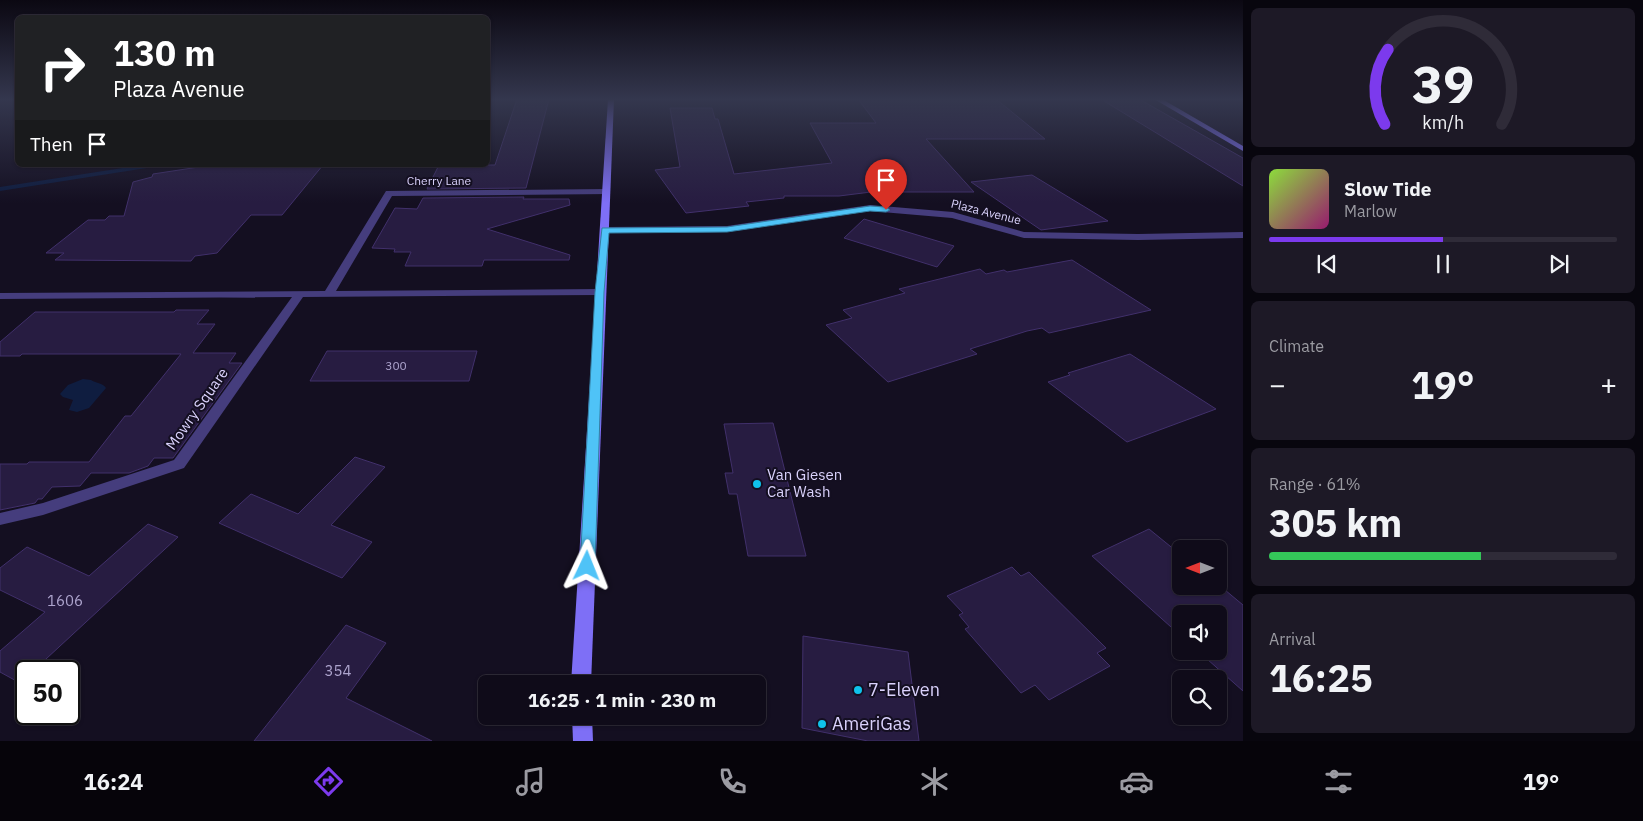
<!DOCTYPE html>
<html lang="en">
<head>
<meta charset="utf-8">
<style>
  :root { --surface:#0f0b19; --page:#1d1926; --text:#f1f3f6; --muted:#9b9ba2; --line:#2f2b38; --accent:#7c3aed }
  body { margin:0; font-family:"IBM Plex Sans",sans-serif; background:var(--page); color:var(--text); height:100vh; display:flex; flex-direction:column; font-size:19px; white-space:nowrap }
  * { box-sizing:border-box; margin:0 }
  p { font-size:16px; color:var(--muted) }
  .icon { flex:none; width:28px; height:28px; fill:none; stroke:currentColor; stroke-width:2; stroke-linecap:round; stroke-linejoin:round }
  .map { position:relative; flex:1; overflow:hidden }
  .side { display:flex; flex-direction:column; gap:8px; padding:8px; background:#08060e; width:400px }
  .side>* { flex:none }
  .banner { position:absolute; left:15px; top:15px; width:475px; height:152px; border-radius:8px; box-shadow:0 1px 4px #0004,0 0 0 1px var(--line); background:#202124; color:#fff; overflow:hidden }
  .needle { width:32px; rotate:270deg }
  .tools { position:absolute; left:1172px; top:540px; display:grid; gap:10px }
  .tools a { display:grid; place-items:center; width:55px; height:55px; border-radius:8px; background:var(--surface); box-shadow:0 1px 4px #0004,0 0 0 1px var(--line); font-size:25px }
  .speed { position:absolute; left:15px; top:660px; display:flex; gap:10px; font-size:25px; font-weight:700; text-align:center }
  .speed>* { display:grid; place-content:center; width:65px; height:65px; border-radius:50%; background:var(--surface); box-shadow:0 1px 4px #0004,0 0 0 1px var(--line); line-height:1 }
  .speed .limit { border:2px solid #111; border-radius:8px; background:#fff; color:#111 }
  .pin { position:absolute; display:grid; place-items:center; width:42px; height:42px; color:#fff; margin:-51px -21px; border-radius:50% 50% 50% 0; rotate:-45deg; box-shadow:0 0 5px #0007 }
  .pin .icon { rotate:45deg }
  .me { position:absolute; width:55px; margin:-28px; rotate:2deg; stroke-linejoin:round; filter:drop-shadow(0 0 4px #0008) }
  .turn { display:flex; align-items:center; gap:18px; height:105px; padding:0 15px; font-size:22px }
  .turn .icon { width:65px; height:65px; stroke-width:2.5 }
  .turn b { display:block; font-size:35px; line-height:42px }
  .then { display:flex; align-items:center; height:48px; padding:0 15px; background:#0003; gap:10px; font-size:19px }
  .big { font-size:38px; font-weight:700; line-height:1.1 }
  .side .widget { flex:1; display:flex; flex-direction:column; justify-content:center; gap:8px; min-width:0; padding:0 18px; border-radius:8px; background:var(--page) }
  .side .dial { align-items:center; gap:0 }
  .dial svg { height:130px; overflow:visible; fill:none; stroke:var(--line); stroke-width:7; stroke-linecap:round; text-anchor:middle }
  .dial text { fill:var(--text); stroke:none }
  .song { display:flex; align-items:center; gap:15px }
  .cover { width:60px; height:60px; border-radius:8px; background:linear-gradient(135deg,hsl(90 70% 55%),hsl(320 70% 35%)) }
  .played { height:5px; border-radius:2px; background:linear-gradient(90deg,var(--accent) 50%,var(--line) 50%) }
  .keys { display:flex; justify-content:space-around; direction:ltr }
  .heat { display:flex; justify-content:space-between; align-items:center; font-size:28px; direction:ltr }
  .charge { height:8px; border-radius:4px; background:linear-gradient(90deg,#34c759 61%,var(--line) 0) }
  .trip { position:absolute; left:478px; top:675px; width:288px; height:50px; border-radius:8px; background:var(--surface); box-shadow:0 1px 4px #0004,0 0 0 1px var(--line); font-weight:700; line-height:50px; text-align:center }
  .menu { display:flex; height:80px; justify-content:space-around; align-items:center; background:#06040a; color:var(--muted) }
  .menu .icon { width:35px; height:35px }
  .menu .selected { color:var(--accent) }
  .menu b { font-size:22px; color:var(--text) }
  main { display:flex; flex:1; min-height:0 }
  .map>svg:first-child { display:block }
  .water { fill:#0f1d40 }
  .lines { fill:none; stroke-linecap:round; stroke-linejoin:round }
  .stream { fill:#0f1d40; fill-rule:evenodd }
  .building { fill:#271c41; stroke:#41306b }
  .street { fill:#453d7d; fill-rule:evenodd }
  .secondary { fill:#7e6ff6; fill-rule:evenodd }
  .route { fill:#4fc3f7; stroke:#337fa1 }
  .poi-dot { fill:#0fc2eb; stroke:#140f21; stroke-width:2 }
  .labels { text-anchor:middle; stroke-width:4; stroke-linejoin:round; paint-order:stroke }
  .far-street-label { font-size:12px; fill:#dad2fc; stroke:#140f21 }
  .number-label { font-size:12px; fill:#ada4cd }
  .street-label { font-size:15px; fill:#dad2fc; stroke:#140f21 }
  .poi-label { font-size:15px; fill:#dad2fc; stroke:#140f21; text-anchor:start }
  .near-number-label { font-size:15px; fill:#ada4cd }
  .near-poi-label { font-size:18px; fill:#dad2fc; stroke:#140f21; text-anchor:start }
</style>
</head>
<body>
<main>
<div class="map">
<svg width="1243" height="741" viewBox="0 0 1243 741">
  <rect width="100%" height="100%" fill="#140f21"/>
  <!-- water -->
  <path class="water" d="M83 379 91 380C95 383 103 383 106 388L89 408 77 412 69 410 73 400 63 397 60 394 68 385Z"/>
  <g class="lines">
    <!-- stream -->
    <polygon class="stream" points="142,165 156,165 153,167 0,191 0,187"/>
  </g>
  <!-- building -->
  <g class="building">
    <polygon points="517,99 549,99 526,188 427,189 439,165 495,165"/>
    <polygon points="858,99 996,99 1045,139 926,139 974,192 892,192 895,189 839,196 784,196 784,198 746,202 749,206 686,213 655,170 680,167 670,108 712,108 715,119 718,119 734,174 832,163 810,123 876,123"/>
    <polygon points="1105,99 1139,99 1243,158 1243,186 1104,101"/>
    <polygon points="212,165 323,165 282,215 251,215 217,253 195,256 191,261 55,260 64,253 46,253 88,220 105,220 109,216 124,216 133,182 152,177 153,174"/>
    <polygon points="1032,175 1108,221 1041,230 971,182"/>
    <polygon points="524,197 523,199 569,199 570,205 487,229 570,255 569,260 484,260 482,266 405,266 411,252 394,252 395,249 372,248 395,208 417,209 423,198"/>
    <polygon points="864,219 954,246 937,267 844,238"/>
    <polygon points="1072,260 1151,310 1049,333 1042,328 1027,331 970,349 977,354 888,382 826,325 852,318 843,310 905,293 899,289 980,269 986,274 1004,270 1007,272"/>
    <polygon points="176,310 209,310 197,324 215,324 193,353 236,353 229,363 242,363 173,458 154,458 148,466 129,473 91,473 80,486 52,487 42,499 38,499 35,503 0,510 0,464 27,464 29,462 89,462 125,416 131,416 181,354 22,354 20,356 0,356 0,342 35,312 174,312"/>
    <polygon points="327,351 477,351 469,381 310,381"/>
    <polygon points="1130,354 1216,409 1127,442 1048,382 1070,375 1068,373"/>
    <polygon points="773,423 806,556 748,556 737,494 729,494 725,473 733,473 724,424"/>
    <polygon points="355,457 385,467 331,525 372,542 342,578 219,523 251,494 298,514"/>
    <polygon points="148,524 178,537 33,671 26,671 26,677 20,683 0,672 0,651 45,612 0,590 0,568 27,547 89,576"/>
    <polygon points="1149,529 1181,555 1181,586 1219,585 1243,605 1243,691 1198,651 1219,651 1219,614 1181,614 1181,636 1092,556"/>
    <polygon points="1012,567 1021,576 1029,572 1106,648 1097,653 1110,666 1049,700 1035,685 1021,693 965,629 969,627 959,615 963,613 947,596"/>
    <polygon points="346,625 386,643 346,698 432,741 254,741"/>
    <polygon points="803,636 908,652 919,741 868,741 802,728"/>
  </g>
  <g class="lines">
    <!-- street -->
    <g class="street">
      <polygon points="606,189 609,190 609,194 392,196 336,291 600,289 605,292 600,295 303,297 184,468 43,515 0,525 0,513 43,503 174,460 292,297 0,299 0,293 325,291 386,191"/>
      <polygon points="870,205 953,212 1024,232 1138,234 1243,232 1243,238 1138,240 1024,238 952,218 870,211 727,232 605,233 600,230 605,227 727,226"/>
    </g>
    <!-- secondary -->
    <g class="secondary">
      <polygon points="608,99 614,99 591,684 571,684"/>
      <polygon points="1154,99 1162,99 1243,146 1243,151"/>
      <polygon points="572,716 592,716 593,741 573,741"/>
    </g>
  </g>
  <!-- sky -->
  <linearGradient id="sky" x2="0" y2="1"><stop stop-color="#0b0812"/><stop offset="0.49" stop-color="#34374e"/><stop offset="1" stop-color="#34374e" stop-opacity="0"/></linearGradient>
  <rect width="1243" height="203" fill="url(#sky)"/>
  <!-- route -->
  <polygon class="route" points="870,206 886,207 890,210 886,212 870,211 727,232 609,233 604,292 595,566 593,571 587,573 582,571 580,566 595,292 602,228 727,227"/>
  <!-- markers -->
  <g class="poi-dot">
    <circle cx="757" cy="484" r="5"/>
    <circle cx="858" cy="690" r="5"/>
    <circle cx="822" cy="724" r="5"/>
  </g>
  <g class="labels">
    <!-- far-street labels -->
    <g class="far-street-label">
      <text x="439" y="185">Cherry Lane</text>
      <text transform="translate(986 212) rotate(14)" y="4">Plaza Avenue</text>
    </g>
    <!-- number labels -->
    <g class="number-label">
      <text x="396" y="370">300</text>
    </g>
    <!-- street labels -->
    <g class="street-label">
      <text transform="translate(197 409) rotate(-55)" y="5">Mowry Square</text>
    </g>
    <!-- poi labels -->
    <g class="poi-label">
      <text x="767" y="480">Van Giesen<tspan x="767" dy="17">Car Wash</tspan></text>
    </g>
    <!-- near-number labels -->
    <g class="near-number-label">
      <text x="65" y="606">1606</text>
      <text x="338" y="676">354</text>
    </g>
    <!-- near-poi labels -->
    <g class="near-poi-label">
      <text x="868" y="696">7-Eleven</text>
      <text x="832" y="730">AmeriGas</text>
    </g>
  </g>
</svg>
<div class="tools">
<a><svg class="needle" viewBox="-14 -14 28 28"><path d="M0-13l5 13h-10z" fill="#e53935"/><path d="M0 13l5-13h-10z" fill="#9b9ba2"/></svg></a>
<a><svg class="icon" aria-label="sound" viewBox="0 0 24 24"><path d="M4 9h4l5-4v14l-5-4H4zM17 9q2 3 0 6"/></svg></a>
<a><svg class="icon" aria-label="search" viewBox="0 0 24 24"><circle cx="10" cy="10" r="6"/><path d="M15 15l6 6"/></svg></a>
</div>
<div class="speed"><div class="limit">50</div></div>
<div class="pin" style="left:886px;top:210px;background:#d93025"><svg class="icon" aria-label="arrive" viewBox="0 0 24 24"><path d="M6 21V4h12l-3 4 3 4H6"/></svg></div>
<svg class="me" style="left:587px;top:566px" viewBox="-20 -20 40 40"><path d="M0-17L14 15 0 8-14 15z" fill="#4fc3f7" stroke="#fff" stroke-width="4"/></svg>
<div class="trip">16:25 · 1 min · 230 m</div>
<div class="banner">
<div class="turn"><svg class="icon" aria-label="right" viewBox="0 0 24 24"><path d="M7 20v-9h11M14 6l5 5-5 5"/></svg><div><b>130 m</b>Plaza Avenue</div></div>
<div class="then">Then<svg class="icon" aria-label="arrive" viewBox="0 0 24 24"><path d="M6 21V4h12l-3 4 3 4H6"/></svg></div>
</div>
</div>
<section class="side">
<div class="widget dial"><svg viewBox="0 0 100 80">
<path d="M14 69A42 42 0 1 1 86 69"/>
<path d="M14 69A42 42 0 0 1 16 23" stroke="#7c3aed"/>
<text x="50" y="56" font-size="32" font-weight="700">39</text>
<text x="50" y="72" font-size="11">km/h</text>
</svg></div>
<div class="widget">
<div class="song"><i class="cover"></i><div><b>Slow Tide</b><p>Marlow</p></div></div>
<div class="played"></div>
<div class="keys"><svg class="icon" aria-label="previous" viewBox="0 0 24 24"><path d="M18 5L8 12l10 7zM5 5v14"/></svg><svg class="icon" aria-label="pause" viewBox="0 0 24 24"><path d="M8 5v14M16 5v14"/></svg><svg class="icon" aria-label="next" viewBox="0 0 24 24"><path d="M6 5l10 7-10 7zM19 5v14"/></svg></div>
</div>
<div class="widget"><p>Climate</p>
<div class="heat"><a>−</a><b class="big">19°</b><a>+</a></div>
</div>
<div class="widget"><p>Range · 61%</p><b class="big">305 km</b><div class="charge"></div></div>
<div class="widget"><p>Arrival</p><b class="big">16:25</b></div>
</section>
</main>
<nav class="menu">
<b>16:24</b>
<svg class="icon selected" aria-label="directions" viewBox="0 0 24 24"><path d="M12 3l9 9-9 9-9-9zM9 14v-3h6M13 9l2 2-2 2"/></svg>
<svg class="icon" aria-label="music" viewBox="0 0 24 24"><path d="M9 18V5l10-2v13"/><circle cx="6" cy="18" r="3"/><circle cx="16" cy="16" r="3"/></svg>
<svg class="icon" aria-label="phone" viewBox="0 0 24 24"><path d="M5 4h4l2 5-3 2q2 4 5 5l2-3 5 2v4C11 20 4 13 5 4z"/></svg>
<svg class="icon" aria-label="climate" viewBox="0 0 24 24"><path d="M12 3v18M4 7l16 10M4 17L20 7"/></svg>
<svg class="icon" aria-label="car" viewBox="0 0 24 24"><path d="M5 17H2v-5l4-1 3-4h7l3 4 3 1v5h-3M9 17h6M6 11h13"/><circle cx="7" cy="17" r="2"/><circle cx="17" cy="17" r="2"/></svg>
<svg class="icon" aria-label="filters" viewBox="0 0 24 24"><path d="M4 7h16M4 17h16"/><circle cx="9" cy="7" r="2"/><circle cx="15" cy="17" r="2"/></svg>
<b>19°</b>
</nav>
</body>
</html>
